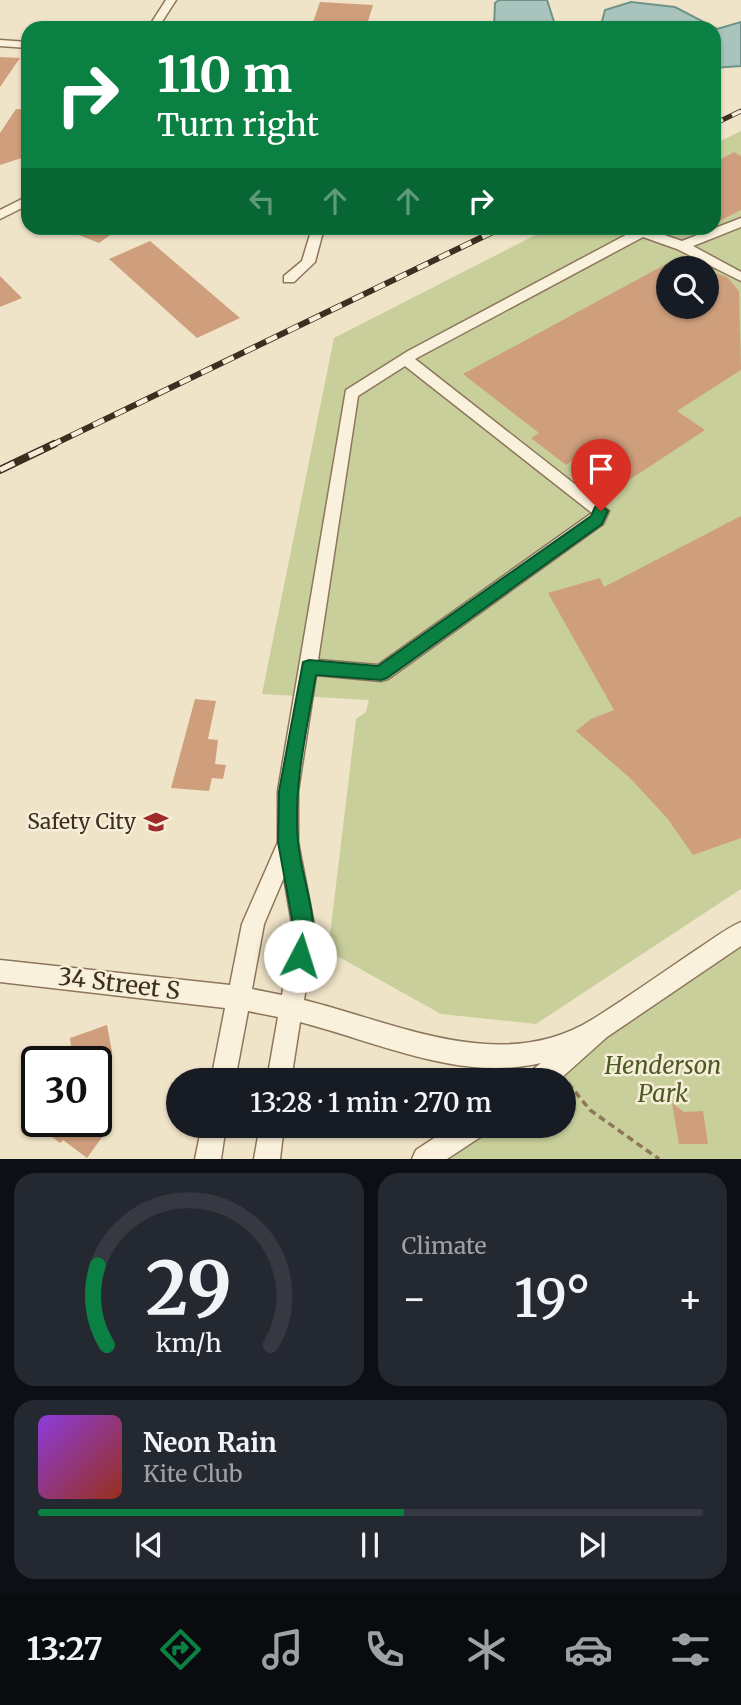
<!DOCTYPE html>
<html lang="en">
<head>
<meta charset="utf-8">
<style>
  :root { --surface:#171b24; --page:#242831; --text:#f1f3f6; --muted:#9ea1a6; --line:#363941; --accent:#0b8043 }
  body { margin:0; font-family:Merriweather,serif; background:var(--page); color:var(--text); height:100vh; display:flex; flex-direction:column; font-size:26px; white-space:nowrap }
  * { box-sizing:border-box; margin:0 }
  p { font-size:23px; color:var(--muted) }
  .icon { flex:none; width:38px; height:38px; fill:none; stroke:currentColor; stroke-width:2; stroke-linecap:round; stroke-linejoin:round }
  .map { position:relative; height:1159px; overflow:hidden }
  .sheet { display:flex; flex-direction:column; gap:14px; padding:14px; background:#0d0f14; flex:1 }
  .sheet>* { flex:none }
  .guide { position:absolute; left:21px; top:21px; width:700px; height:214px; border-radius:21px; box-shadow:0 2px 5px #0004; background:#0b8043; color:#fff; overflow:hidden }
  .tools { position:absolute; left:656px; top:256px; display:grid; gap:14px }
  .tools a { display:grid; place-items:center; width:63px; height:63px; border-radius:50%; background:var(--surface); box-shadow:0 2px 5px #0004; font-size:35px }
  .speed { position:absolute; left:21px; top:1046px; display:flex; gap:14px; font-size:35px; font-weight:700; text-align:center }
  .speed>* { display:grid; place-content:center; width:91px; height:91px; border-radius:50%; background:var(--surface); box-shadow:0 2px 5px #0004; line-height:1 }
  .speed .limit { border:4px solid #111; border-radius:10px; background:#fff; color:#111 }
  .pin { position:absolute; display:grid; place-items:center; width:60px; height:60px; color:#fff; margin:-72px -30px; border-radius:50% 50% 50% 0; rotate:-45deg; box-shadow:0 0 7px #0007 }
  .pin .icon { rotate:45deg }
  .me { position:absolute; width:77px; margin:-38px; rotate:5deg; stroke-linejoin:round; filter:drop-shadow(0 0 5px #0008) }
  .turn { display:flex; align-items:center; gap:24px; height:147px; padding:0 21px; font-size:32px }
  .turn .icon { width:91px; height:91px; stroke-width:2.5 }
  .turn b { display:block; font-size:49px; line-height:60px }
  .lanes { display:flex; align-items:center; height:66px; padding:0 21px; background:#0003; justify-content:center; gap:35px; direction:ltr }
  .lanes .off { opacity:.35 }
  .big { font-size:52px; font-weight:600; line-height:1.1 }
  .sheet .widget { flex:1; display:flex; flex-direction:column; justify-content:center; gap:10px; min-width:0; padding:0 24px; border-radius:21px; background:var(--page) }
  .sheet .dial { align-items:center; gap:0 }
  .dial svg { height:182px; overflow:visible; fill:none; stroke:var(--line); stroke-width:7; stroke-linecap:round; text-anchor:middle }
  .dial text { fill:var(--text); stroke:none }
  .song { display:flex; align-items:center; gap:21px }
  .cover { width:84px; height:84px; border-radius:10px; background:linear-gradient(135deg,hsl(270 70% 55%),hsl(10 70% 35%)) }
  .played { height:7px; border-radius:4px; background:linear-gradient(90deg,var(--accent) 55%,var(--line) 55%) }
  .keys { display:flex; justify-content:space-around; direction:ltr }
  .heat { display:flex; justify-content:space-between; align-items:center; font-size:38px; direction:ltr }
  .sheet .tiles { flex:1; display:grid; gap:14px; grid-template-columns:1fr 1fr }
  .widget:last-child { grid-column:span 2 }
  .trip { position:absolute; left:166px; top:1068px; width:410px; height:70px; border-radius:35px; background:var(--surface); box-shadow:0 2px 5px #0004; font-weight:600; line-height:70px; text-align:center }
  .tabs { display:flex; height:112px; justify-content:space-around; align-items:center; background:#090b0e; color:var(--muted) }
  .tabs .icon { width:49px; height:49px }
  .tabs .on { color:var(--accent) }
  .tabs b { font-size:32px; color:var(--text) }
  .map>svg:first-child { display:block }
  .green { fill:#c9cf9b; fill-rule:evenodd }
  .water { fill:#a9c4bc; stroke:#6f938a; stroke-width:2 }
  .building { fill:#cf9f7d }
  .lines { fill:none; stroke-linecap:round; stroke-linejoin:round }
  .minor-casing { stroke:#8d765c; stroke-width:3 }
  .path { stroke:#8d765c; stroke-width:3.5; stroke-dasharray:7 4.5; stroke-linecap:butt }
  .minor { fill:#faf1dc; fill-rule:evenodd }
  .rail-far2-casing { stroke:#3d2e20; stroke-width:5 }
  .rail-far1-casing { stroke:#3d2e20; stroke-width:6 }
  .rail-casing { stroke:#3d2e20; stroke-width:8 }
  .rail-far2 { stroke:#f7eed8; stroke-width:3.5; stroke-dasharray:10; stroke-linecap:butt }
  .rail-far1 { stroke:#f7eed8; stroke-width:4.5; stroke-dasharray:12; stroke-linecap:butt }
  .rail { stroke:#f7eed8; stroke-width:5; stroke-dasharray:16; stroke-linecap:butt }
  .route { fill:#0b8043; stroke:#07532c; stroke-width:2 }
  .labels { text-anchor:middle; stroke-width:5; stroke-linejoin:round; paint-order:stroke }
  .poi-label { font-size:21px; fill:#3d2e20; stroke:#f7eed8; text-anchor:end }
  .near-street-label { font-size:24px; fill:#3d2e20; stroke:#f7eed8 }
  .near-park-label { font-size:24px; font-style:italic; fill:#4d5a26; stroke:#f7eed8 }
</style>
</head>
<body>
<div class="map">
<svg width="741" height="1159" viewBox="0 0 741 1159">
  <rect width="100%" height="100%" fill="#f0e4c8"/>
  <!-- green -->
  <g class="green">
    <path d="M741 131V889L536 1024 441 1014 328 951 356 719 366 712 369 700 262 694 334 338 549 228H714V144ZM668 268H707V306H668Z"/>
    <polygon points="741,933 741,1159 425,1159 476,1125 564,1125 564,1080 540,1080"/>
  </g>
  <!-- water -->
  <g class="water">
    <polygon points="499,0 547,0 556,28 494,28 495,3"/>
    <polygon points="631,2 675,7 717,29 741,22 741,66 714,68 714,28 606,28 601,25 605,10"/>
  </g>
  <!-- building -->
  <g class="building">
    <polygon points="320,2 373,5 366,28 311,28"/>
    <polygon points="0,57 20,58 0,87"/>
    <polygon points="16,109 28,110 28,156 0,165 0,133"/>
    <polygon points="734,152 741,156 741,210 714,224 714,163"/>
    <polygon points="61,228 120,228 99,243"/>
    <polygon points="150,241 240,318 197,338 109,259"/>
    <polygon points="668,263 668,306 707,306 707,270 727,277 739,291 741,370 677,411 705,430 614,490 574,459 566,465 531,438 539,433 463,374"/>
    <polygon points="0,276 22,298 0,307"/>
    <polygon points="741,516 741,838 693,855 667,818 630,778 576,731 591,719 614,710 548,593 600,578 604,587"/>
    <polygon points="195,699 216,701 208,739 218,740 215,764 226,765 223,779 212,778 209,791 171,788"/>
    <polygon points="107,1025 112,1052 84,1062 73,1062 70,1038"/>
    <polygon points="672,1103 684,1112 703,1111 708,1144 679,1144"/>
    <polygon points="49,1122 90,1122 105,1133 87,1158 63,1140 60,1143 43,1130"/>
  </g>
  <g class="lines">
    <!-- minor casing -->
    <g class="minor-casing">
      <g id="minor">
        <polygon points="166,0 176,0 158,28 148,28"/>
        <polygon points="0,40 28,42 28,48 0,46"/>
        <polygon points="28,196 28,205 0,219 0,210"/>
        <path d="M741 218V227L693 246 741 272V281L677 249 643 237 415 359 609 511 603 524 388 679 381 681 316 675 298 791V842L315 930 304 1000C397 1023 502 1076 593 1019 628 997 662 973 696 950 710 941 725 929 741 922V946L607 1037 559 1080H528L531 1071 541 1063C459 1082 378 1042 300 1022L291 1080H267L278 1017 248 1011 235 1080H211L225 1008 0 982V960L230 985 242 924 278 842V791L346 390 408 351 637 229H647L682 241ZM405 366 592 513 378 665 318 660 358 396ZM284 877 293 930 282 995 252 989 264 924Z"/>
        <polygon points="312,228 324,228 315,262 294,282 284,282 284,276 302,261"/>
        <polygon points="202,1125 226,1125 221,1159 195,1159"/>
        <polygon points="260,1125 284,1125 280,1159 254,1159"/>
        <polygon points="454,1125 488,1125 485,1134 447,1159 412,1159 416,1150"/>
      </g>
    </g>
    <!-- path -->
    <polyline class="path" points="568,1083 590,1110 659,1159"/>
    <!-- minor -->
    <use href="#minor" class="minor"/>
    <!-- rail-far2 casing -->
    <g class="rail-far2-casing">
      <polyline id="rail-far2" points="714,124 741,111"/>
    </g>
    <!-- rail-far1 casing -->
    <g class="rail-far1-casing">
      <polyline id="rail-far1" points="50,446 501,228"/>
    </g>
    <!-- rail casing -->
    <g class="rail-casing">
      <polyline id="rail" points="0,470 54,444"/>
    </g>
    <!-- rail-far2 -->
    <use href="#rail-far2" class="rail-far2"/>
    <!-- rail-far1 -->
    <use href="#rail-far1" class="rail-far1"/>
    <!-- rail -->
    <use href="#rail" class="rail"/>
  </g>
  <!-- route -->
  <path class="route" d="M601 506 608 511 602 524 387 678 381 680 316 675C307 729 293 786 298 841 301 882 324 924 307 964L300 967 293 964 290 956 294 930 278 842 279 791 303 662 309 660 378 666 591 516 595 507Z"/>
  <!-- icons -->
  <defs>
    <g id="school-bare" transform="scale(1.89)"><path d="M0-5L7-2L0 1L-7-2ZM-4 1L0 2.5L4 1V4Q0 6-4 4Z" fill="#9e2a2b" stroke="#f7eed8" stroke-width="2.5" paint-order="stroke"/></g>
  </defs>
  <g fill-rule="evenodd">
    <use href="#school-bare" x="156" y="822"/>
  </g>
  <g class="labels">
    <!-- poi labels -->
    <g class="poi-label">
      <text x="136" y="829">Safety City</text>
    </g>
    <!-- near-street labels -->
    <g class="near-street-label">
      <text transform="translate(119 984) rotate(7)" y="8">34 Street S</text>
    </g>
    <!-- near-park labels -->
    <g class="near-park-label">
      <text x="663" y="1074">Henderson<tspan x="663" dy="28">Park</tspan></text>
    </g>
  </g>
</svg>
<div class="tools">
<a><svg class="icon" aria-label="search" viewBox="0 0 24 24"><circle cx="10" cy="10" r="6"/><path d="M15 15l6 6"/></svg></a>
</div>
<div class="speed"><div class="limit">30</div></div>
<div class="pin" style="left:601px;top:511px;background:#d93025"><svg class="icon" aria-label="arrive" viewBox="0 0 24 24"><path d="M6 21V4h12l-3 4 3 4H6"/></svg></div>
<svg class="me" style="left:300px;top:956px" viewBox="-20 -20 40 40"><circle r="19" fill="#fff"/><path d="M0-13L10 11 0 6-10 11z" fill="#0b8043"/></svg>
<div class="trip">13:28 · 1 min · 270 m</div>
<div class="guide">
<div class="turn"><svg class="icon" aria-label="right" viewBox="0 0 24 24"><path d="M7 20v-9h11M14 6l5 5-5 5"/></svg><div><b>110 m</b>Turn right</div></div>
<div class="lanes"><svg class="icon off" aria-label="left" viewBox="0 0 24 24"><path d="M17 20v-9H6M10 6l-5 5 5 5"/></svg><svg class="icon off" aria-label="ahead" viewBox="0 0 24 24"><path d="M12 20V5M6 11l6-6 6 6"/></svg><svg class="icon off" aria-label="ahead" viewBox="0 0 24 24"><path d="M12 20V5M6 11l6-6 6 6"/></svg><svg class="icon" aria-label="right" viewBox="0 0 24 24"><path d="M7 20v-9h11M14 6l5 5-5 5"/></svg></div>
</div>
</div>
<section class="sheet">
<div class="tiles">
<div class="widget dial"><svg viewBox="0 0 100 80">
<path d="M14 69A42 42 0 1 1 86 69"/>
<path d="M14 69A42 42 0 0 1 10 34" stroke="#0b8043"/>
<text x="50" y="56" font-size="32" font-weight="700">29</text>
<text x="50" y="72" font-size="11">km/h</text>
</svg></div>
<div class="widget"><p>Climate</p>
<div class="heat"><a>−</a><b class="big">19°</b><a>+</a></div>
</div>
<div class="widget">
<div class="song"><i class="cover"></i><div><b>Neon Rain</b><p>Kite Club</p></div></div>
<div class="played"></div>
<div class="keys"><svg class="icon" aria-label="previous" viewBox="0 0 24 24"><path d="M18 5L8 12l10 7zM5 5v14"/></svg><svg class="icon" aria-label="pause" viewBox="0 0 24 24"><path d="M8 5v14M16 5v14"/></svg><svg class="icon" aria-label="next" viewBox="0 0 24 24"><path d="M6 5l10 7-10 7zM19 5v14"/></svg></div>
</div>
</div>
</section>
<nav class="tabs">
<b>13:27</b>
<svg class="icon on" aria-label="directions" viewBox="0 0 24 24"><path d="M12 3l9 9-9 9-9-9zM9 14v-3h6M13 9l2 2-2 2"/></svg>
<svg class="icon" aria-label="music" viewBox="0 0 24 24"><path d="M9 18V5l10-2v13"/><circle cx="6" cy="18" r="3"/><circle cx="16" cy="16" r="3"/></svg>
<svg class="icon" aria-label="phone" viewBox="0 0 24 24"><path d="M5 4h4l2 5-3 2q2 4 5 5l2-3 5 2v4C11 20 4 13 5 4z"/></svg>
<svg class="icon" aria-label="climate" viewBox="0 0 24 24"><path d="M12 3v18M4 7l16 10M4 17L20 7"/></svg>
<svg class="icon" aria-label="car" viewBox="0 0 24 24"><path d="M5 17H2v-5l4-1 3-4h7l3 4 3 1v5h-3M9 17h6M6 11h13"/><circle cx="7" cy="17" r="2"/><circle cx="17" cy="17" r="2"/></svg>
<svg class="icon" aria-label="filters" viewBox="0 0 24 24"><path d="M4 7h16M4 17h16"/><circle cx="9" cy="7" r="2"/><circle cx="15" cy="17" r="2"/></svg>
</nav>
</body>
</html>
